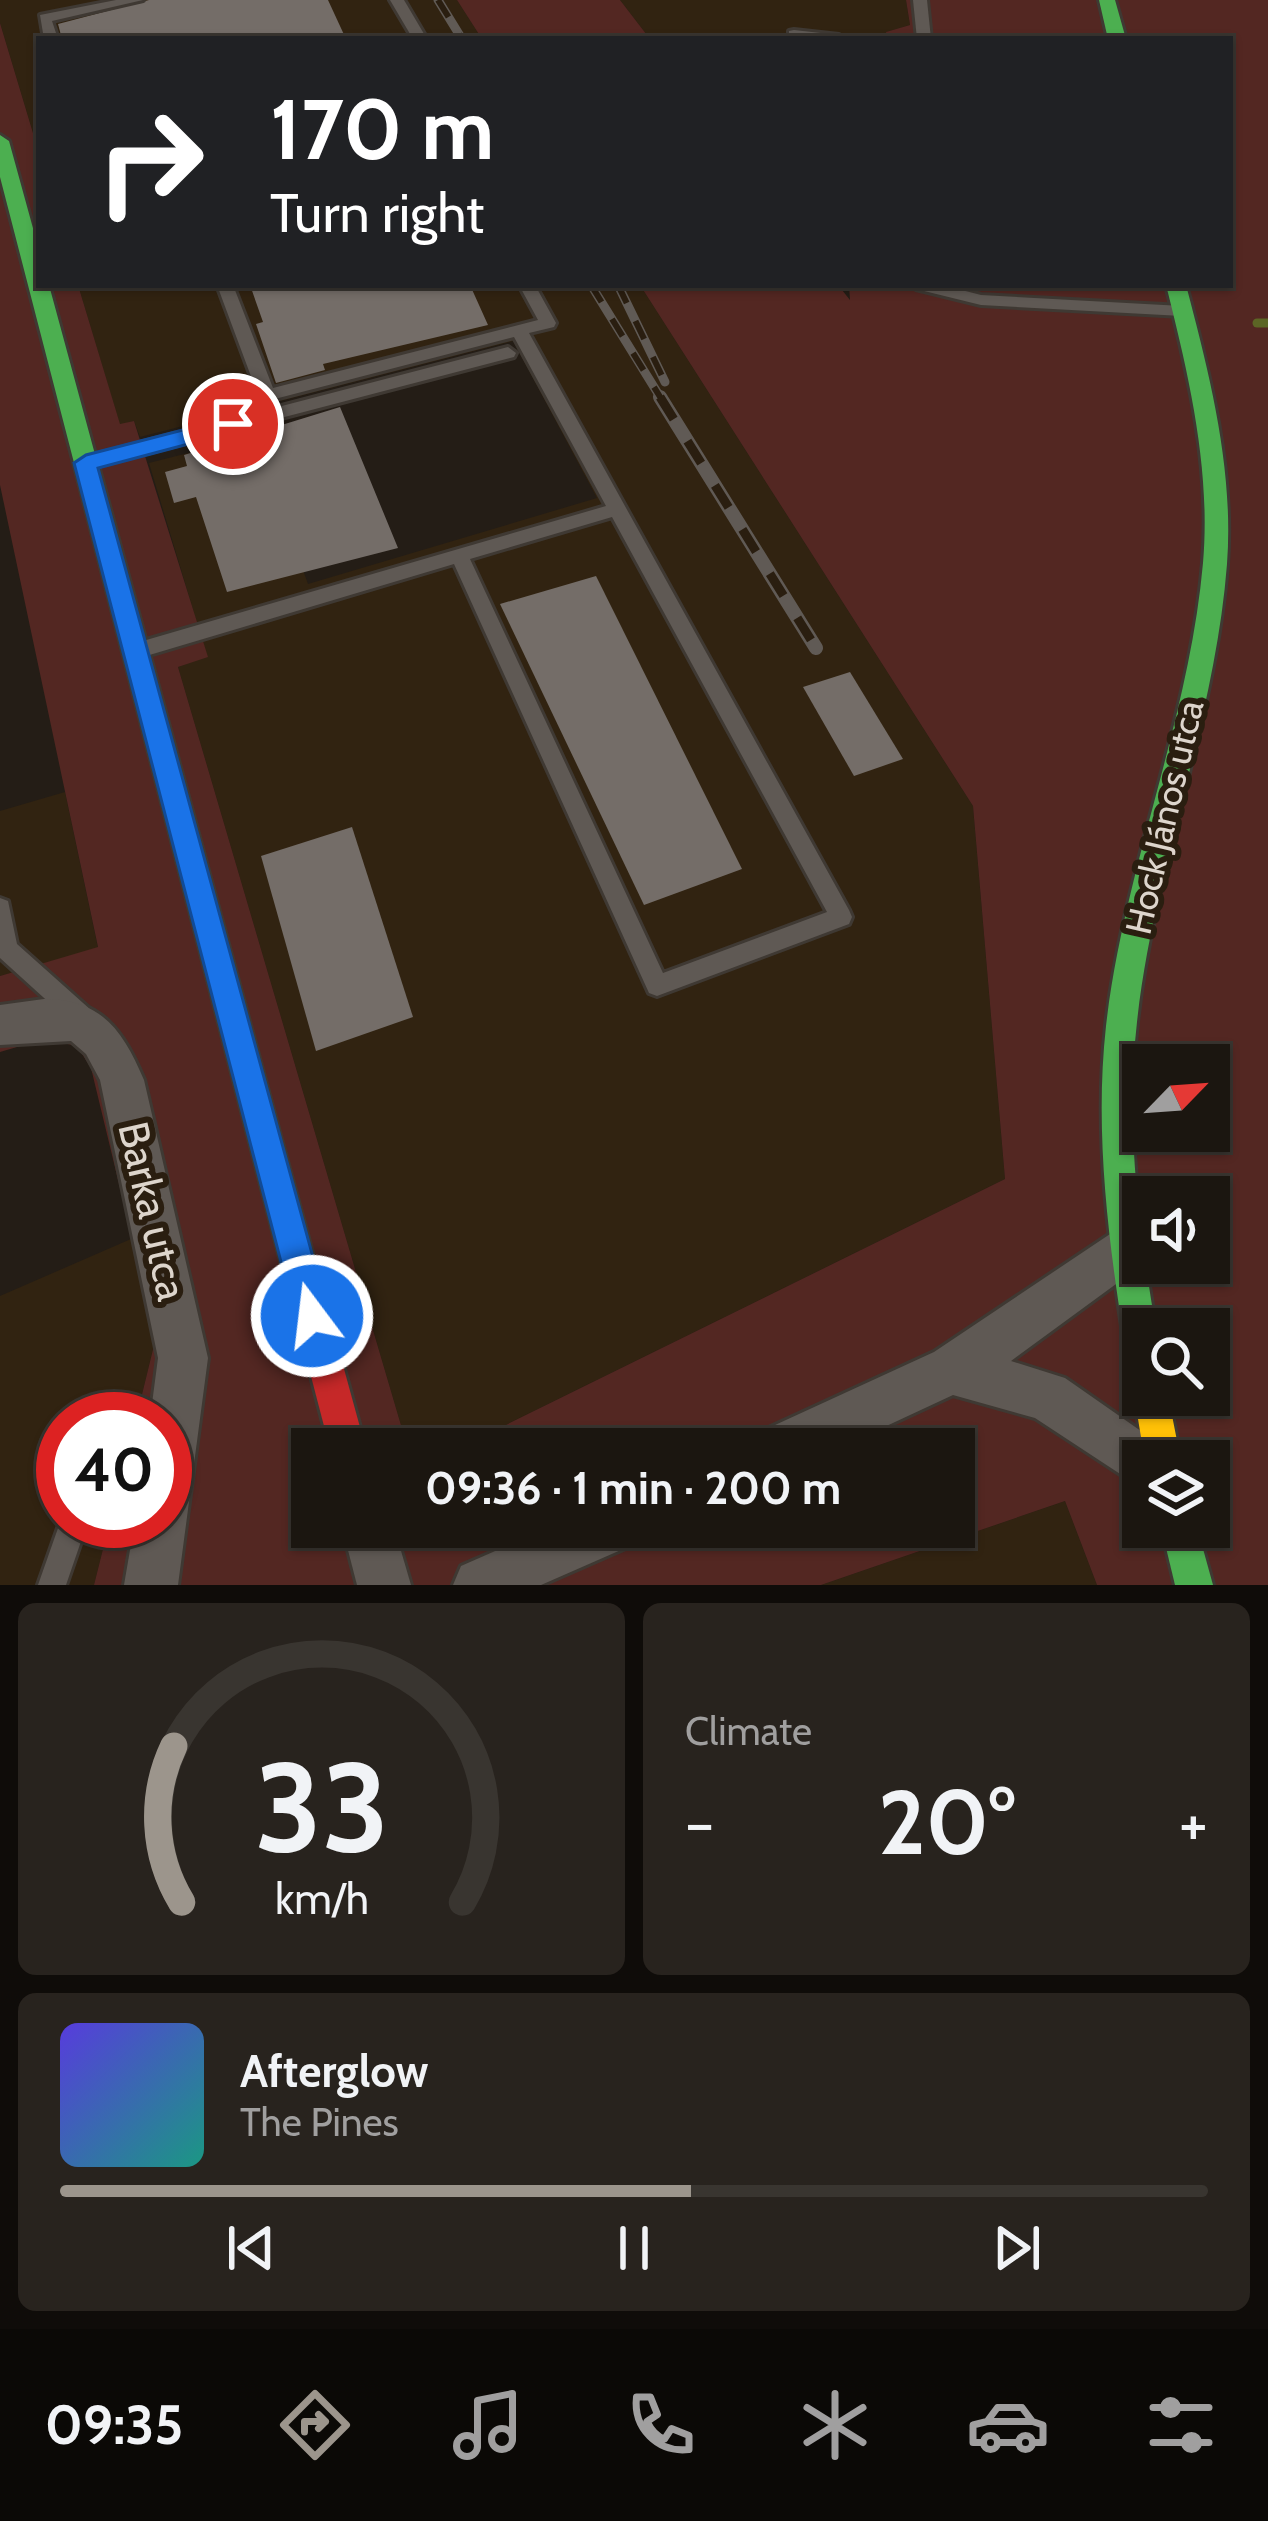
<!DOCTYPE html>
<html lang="en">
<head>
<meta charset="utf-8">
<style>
  :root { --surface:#1b1610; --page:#28231e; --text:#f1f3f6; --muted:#a09f9f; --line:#393530; --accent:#9c958c }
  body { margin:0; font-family:Cabin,sans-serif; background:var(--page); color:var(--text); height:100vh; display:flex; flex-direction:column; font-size:45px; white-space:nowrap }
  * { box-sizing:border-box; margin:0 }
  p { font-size:39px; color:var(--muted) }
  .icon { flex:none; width:66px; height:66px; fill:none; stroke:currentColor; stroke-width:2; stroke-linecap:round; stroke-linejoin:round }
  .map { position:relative; height:1585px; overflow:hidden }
  .panel { display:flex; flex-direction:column; gap:18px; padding:18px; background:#0f0c09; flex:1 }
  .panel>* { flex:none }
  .hud { position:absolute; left:36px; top:36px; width:1197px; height:252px; border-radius:0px; box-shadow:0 3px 9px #0004,0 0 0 3px var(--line); background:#202124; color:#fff; overflow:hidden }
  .needle { width:78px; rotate:65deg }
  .tools { position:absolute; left:1122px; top:1044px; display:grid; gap:24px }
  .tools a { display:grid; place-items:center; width:108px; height:108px; border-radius:0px; background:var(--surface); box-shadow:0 3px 9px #0004,0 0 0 3px var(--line); font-size:60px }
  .speed { position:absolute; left:36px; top:1392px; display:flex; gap:24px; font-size:60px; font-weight:700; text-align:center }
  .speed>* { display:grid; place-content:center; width:156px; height:156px; border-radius:50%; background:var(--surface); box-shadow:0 3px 9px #0004,0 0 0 3px var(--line); line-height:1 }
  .speed .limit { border:18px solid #d22; background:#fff; color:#111 }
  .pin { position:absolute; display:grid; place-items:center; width:102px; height:102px; color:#fff; margin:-51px; border:6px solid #fff; border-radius:50%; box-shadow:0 3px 12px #0007 }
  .me { position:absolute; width:132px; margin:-66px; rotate:345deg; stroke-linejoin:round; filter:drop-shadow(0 0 9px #0008) }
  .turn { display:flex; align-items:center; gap:42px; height:252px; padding:0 36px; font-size:54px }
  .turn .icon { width:156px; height:156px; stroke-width:2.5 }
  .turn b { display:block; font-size:84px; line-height:102px }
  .big { font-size:90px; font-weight:800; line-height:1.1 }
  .panel .widget { flex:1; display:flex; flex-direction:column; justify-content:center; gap:18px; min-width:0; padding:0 42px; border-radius:18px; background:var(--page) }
  .panel .dial { align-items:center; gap:0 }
  .dial svg { height:312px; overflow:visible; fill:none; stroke:var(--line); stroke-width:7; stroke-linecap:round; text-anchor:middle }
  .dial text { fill:var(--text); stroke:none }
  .song { display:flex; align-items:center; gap:36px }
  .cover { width:144px; height:144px; border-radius:18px; background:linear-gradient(135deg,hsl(250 70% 55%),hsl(170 70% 35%)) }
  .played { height:12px; border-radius:6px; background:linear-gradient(90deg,var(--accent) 55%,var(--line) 55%) }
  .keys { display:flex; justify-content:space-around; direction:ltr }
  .heat { display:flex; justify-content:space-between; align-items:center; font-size:66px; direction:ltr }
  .panel .tiles { flex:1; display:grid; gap:18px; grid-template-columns:1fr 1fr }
  .widget:last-child { grid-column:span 2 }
  .trip { position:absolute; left:291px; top:1428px; width:684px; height:120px; border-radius:0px; background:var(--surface); box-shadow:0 3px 9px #0004,0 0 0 3px var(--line); font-weight:800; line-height:120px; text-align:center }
  .menu { display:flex; height:192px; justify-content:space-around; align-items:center; background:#0b0906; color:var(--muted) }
  .menu .icon { width:84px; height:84px }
  .menu .on { color:var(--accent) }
  .menu b { font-size:54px; color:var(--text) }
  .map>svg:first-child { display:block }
  .built { fill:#312311 }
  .green { fill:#532722; fill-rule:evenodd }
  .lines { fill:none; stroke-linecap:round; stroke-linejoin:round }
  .stream { stroke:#5c6525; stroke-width:9 }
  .building { fill:#746d68 }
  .lane-casing { stroke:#3f3933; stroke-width:6 }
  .street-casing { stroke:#3f3933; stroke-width:6 }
  .fast-casing { stroke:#3f3933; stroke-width:6 }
  .slow-casing { stroke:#3f3933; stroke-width:6 }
  .jam-casing { stroke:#3f3933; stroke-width:6 }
  .lane { fill:#5f5954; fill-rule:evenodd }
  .street { fill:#5f5954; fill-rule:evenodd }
  .fast { fill:#4caf50; fill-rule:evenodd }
  .slow { fill:#ffc107; fill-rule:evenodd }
  .jam { fill:#c62828; fill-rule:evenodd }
  .rail-far1-casing { stroke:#605a55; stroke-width:9 }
  .rail-casing { stroke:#605a55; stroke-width:14 }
  .rail-far1 { stroke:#2a1e10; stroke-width:6; stroke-dasharray:20; stroke-linecap:butt }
  .rail { stroke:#2a1e10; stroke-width:9; stroke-dasharray:26; stroke-linecap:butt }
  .route { fill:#1a73e8; stroke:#114b97; stroke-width:3 }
  .labels { text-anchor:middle; stroke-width:12; stroke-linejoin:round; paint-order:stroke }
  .street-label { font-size:36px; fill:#ddd5cc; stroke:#2a1e10 }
  .near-street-label { font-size:42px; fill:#ddd5cc; stroke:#2a1e10 }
</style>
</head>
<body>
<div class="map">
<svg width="1268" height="1585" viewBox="0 0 1268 1585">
  <rect width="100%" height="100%" fill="#241d16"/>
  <!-- built -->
  <g class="built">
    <polygon points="0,0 457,0 482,39 39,39 39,153 0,23"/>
    <polygon points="620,0 906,0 910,25 887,32 887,39 650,39"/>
    <polygon points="78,285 640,285 973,806 1005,1179 457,1449 408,1449 178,667 207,656 149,463 255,436 308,584 597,498 513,341 140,437 134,421 120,425"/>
    <polygon points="65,792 98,948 0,976 0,811"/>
    <polygon points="131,1239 156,1337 136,1419 63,1419 63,1521 110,1521 94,1585 0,1585 0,1296"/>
    <polygon points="1065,1501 1097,1585 821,1585"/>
  </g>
  <!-- green -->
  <g class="green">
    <polygon points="457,0 620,0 650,39 482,39"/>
    <path d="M906 0H1268V1585H1097L1065 1501 821 1585H94L110 1521H165V1419H136L156 1337 91 1068 77 1046 44 1039 0 1052V976L98 947 0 485V23L39 153V285H78L120 424 134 421 208 657 178 667 408 1449H312V1527H954V1449H457L1005 1179 973 806 640 285H838L850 300 849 285H1230V39H888L886 32 910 25ZM1143 1065H1209V1131H1143ZM1143 1197H1209V1263H1143ZM1143 1329H1209V1395H1143ZM1143 1461H1209V1527H1143Z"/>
  </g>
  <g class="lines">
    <!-- stream -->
    <polyline class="stream" points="1257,323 1268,323"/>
  </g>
  <!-- building -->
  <g class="building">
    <polygon points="149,0 328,0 346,39 62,39 58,24"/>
    <polygon points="250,285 470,285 488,325 323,364 325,370 276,383 256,324 263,322"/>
    <polygon points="340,407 398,548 227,592 196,497 174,503 165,472 187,466 184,455"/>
    <polygon points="596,576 742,869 644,905 500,604"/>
    <polygon points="850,672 903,759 854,776 803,687"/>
    <polygon points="352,827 413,1017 316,1051 261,856"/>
  </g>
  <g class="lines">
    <!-- lane casing -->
    <g class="lane-casing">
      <g id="lane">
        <polygon points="116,0 143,0 52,21 58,39 44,39 40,15"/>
        <polygon points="390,0 404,0 427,39 413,39"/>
        <polygon points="913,0 927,0 931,39 917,39"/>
        <polygon points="794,30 839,35 846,39 789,37 789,31"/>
        <path d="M217 285H233L273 388 538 320 519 285H535L556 323 554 327 529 333 849 910 852 917 849 924 657 996 649 993 454 564 136 659 129 656 126 651 136 643 606 506 514 337 267 401 258 395ZM612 517 827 912 663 973 470 559Z"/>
        <polygon points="914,285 942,285 981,295 1182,306 1190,311 1182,316 981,305 916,289"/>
        <polygon points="508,347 516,353 514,357 86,469 77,463 86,457"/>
        <polygon points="0,898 8,901 17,944 92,1011 96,1019 92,1027 84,1030 76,1027 0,958"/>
        <polygon points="63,1514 63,1521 88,1521 66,1585 38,1585"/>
      </g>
    </g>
    <!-- street casing -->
    <g class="street-casing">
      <g id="street">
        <path d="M44 999C102 999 123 1031 144 1080L208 1358 178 1585H124L135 1521H165V1419H150L158 1358 100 1080 86 1054 71 1041 0 1045V1005Z"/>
        <polygon points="1125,1224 1143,1234 1142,1265 1011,1361 1065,1378 1161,1445 1168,1461 1143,1461 1143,1489 1035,1418 953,1395 837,1449 754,1449 762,1431 934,1352"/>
        <polygon points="342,1527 394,1527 411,1585 357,1585"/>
        <polygon points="550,1527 637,1527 630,1546 541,1585 453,1585 461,1566"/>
      </g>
    </g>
    <!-- fast casing -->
    <g class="fast-casing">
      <g id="fast">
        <polygon points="1099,0 1115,0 1126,39 1108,39"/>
        <polygon points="0,135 9,141 39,250 39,285 49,285 285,1154 280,1165 269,1169 258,1165 253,1154 0,177"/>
        <path d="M1166 285H1186C1210 376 1234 470 1227 564 1215 720 1154 867 1137 1022 1125 1125 1139 1230 1156 1329H1143V1369L1131 1364 1126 1352C1109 1245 1094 1135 1106 1026 1124 869 1189 721 1203 563 1211 469 1189 376 1166 285Z"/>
        <polygon points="1161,1527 1197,1527 1213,1585 1175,1585"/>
      </g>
    </g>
    <!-- slow casing -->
    <g class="slow-casing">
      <polygon id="slow" points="1143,1381 1143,1395 1168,1395 1181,1461 1145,1461 1134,1395"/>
    </g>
    <!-- jam casing -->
    <g class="jam-casing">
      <polygon id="jam" points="269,1139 280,1143 285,1154 366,1449 330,1449 253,1154 258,1143"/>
    </g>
    <!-- lane -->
    <use href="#lane" class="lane"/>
    <!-- street -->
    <use href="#street" class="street"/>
    <!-- fast -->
    <use href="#fast" class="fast"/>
    <!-- slow -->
    <use href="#slow" class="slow"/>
    <!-- jam -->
    <use href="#jam" class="jam"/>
    <!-- rail-far1 casing -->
    <g class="rail-far1-casing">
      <g id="rail-far1">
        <polyline points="438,0 462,39"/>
        <polyline points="591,285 662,400"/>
        <polyline points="618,285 665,382"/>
      </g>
    </g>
    <!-- rail casing -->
    <g class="rail-casing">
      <polyline id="rail" points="660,397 816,648"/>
    </g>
    <!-- rail-far1 -->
    <use href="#rail-far1" class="rail-far1"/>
    <!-- rail -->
    <use href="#rail" class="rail"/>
  </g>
  <!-- route -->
  <polygon class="route" points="233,417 241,419 241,430 98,468 329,1316 324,1328 312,1333 300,1328 295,1316 74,463 86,455"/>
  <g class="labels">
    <!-- street labels -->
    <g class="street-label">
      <text transform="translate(1164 817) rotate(-77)" y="13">Hock János utca</text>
    </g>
    <!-- near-street labels -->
    <g class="near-street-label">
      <text transform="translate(153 1211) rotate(77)" y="15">Barka utca</text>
    </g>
  </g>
</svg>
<div class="tools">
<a><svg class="needle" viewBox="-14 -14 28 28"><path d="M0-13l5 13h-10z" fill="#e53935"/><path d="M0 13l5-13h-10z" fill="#a09f9f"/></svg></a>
<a><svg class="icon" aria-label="sound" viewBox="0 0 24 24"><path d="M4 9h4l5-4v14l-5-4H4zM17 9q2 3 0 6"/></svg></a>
<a><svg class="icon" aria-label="search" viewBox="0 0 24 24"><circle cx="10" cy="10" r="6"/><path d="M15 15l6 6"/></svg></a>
<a><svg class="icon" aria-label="layers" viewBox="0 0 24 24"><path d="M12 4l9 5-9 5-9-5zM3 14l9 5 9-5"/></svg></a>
</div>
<div class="speed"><div class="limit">40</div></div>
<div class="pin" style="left:233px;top:424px;background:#d93025"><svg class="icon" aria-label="arrive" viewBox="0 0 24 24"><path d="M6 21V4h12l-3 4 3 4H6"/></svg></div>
<svg class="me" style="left:312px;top:1316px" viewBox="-20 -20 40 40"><circle r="17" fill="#1a73e8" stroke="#fff" stroke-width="3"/><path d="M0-11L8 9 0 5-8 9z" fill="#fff"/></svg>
<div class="trip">09:36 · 1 min · 200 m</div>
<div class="hud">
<div class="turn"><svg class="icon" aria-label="right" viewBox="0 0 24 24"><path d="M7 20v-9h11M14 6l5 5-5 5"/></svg><div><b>170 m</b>Turn right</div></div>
</div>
</div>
<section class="panel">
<div class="tiles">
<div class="widget dial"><svg viewBox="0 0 100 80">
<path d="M14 69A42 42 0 1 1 86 69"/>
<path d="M14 69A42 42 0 0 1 12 29" stroke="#9c958c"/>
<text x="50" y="56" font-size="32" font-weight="700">33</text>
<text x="50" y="72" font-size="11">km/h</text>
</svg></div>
<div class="widget"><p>Climate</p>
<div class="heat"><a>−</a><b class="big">20°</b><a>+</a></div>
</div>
<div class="widget">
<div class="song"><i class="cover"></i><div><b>Afterglow</b><p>The Pines</p></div></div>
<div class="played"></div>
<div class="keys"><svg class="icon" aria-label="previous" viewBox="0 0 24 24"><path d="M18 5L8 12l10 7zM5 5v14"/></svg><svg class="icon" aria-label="pause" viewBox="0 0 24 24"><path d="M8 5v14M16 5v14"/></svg><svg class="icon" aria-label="next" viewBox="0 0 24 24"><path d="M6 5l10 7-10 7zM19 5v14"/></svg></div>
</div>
</div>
</section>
<nav class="menu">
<b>09:35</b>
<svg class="icon on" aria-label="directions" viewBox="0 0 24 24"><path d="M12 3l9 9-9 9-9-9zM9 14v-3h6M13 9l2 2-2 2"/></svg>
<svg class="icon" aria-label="music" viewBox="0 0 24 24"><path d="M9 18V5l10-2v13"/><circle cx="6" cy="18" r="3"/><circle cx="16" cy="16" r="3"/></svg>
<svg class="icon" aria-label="phone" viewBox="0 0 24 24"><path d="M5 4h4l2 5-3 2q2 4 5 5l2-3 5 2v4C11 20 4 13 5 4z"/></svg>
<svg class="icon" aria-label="climate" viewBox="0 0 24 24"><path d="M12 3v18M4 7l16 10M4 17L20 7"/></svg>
<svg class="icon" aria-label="car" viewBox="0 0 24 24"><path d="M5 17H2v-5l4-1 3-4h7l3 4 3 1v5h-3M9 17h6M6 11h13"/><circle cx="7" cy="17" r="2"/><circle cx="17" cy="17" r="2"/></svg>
<svg class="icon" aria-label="filters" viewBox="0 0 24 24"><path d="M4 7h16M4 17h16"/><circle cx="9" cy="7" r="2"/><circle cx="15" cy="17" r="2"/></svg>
</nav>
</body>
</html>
